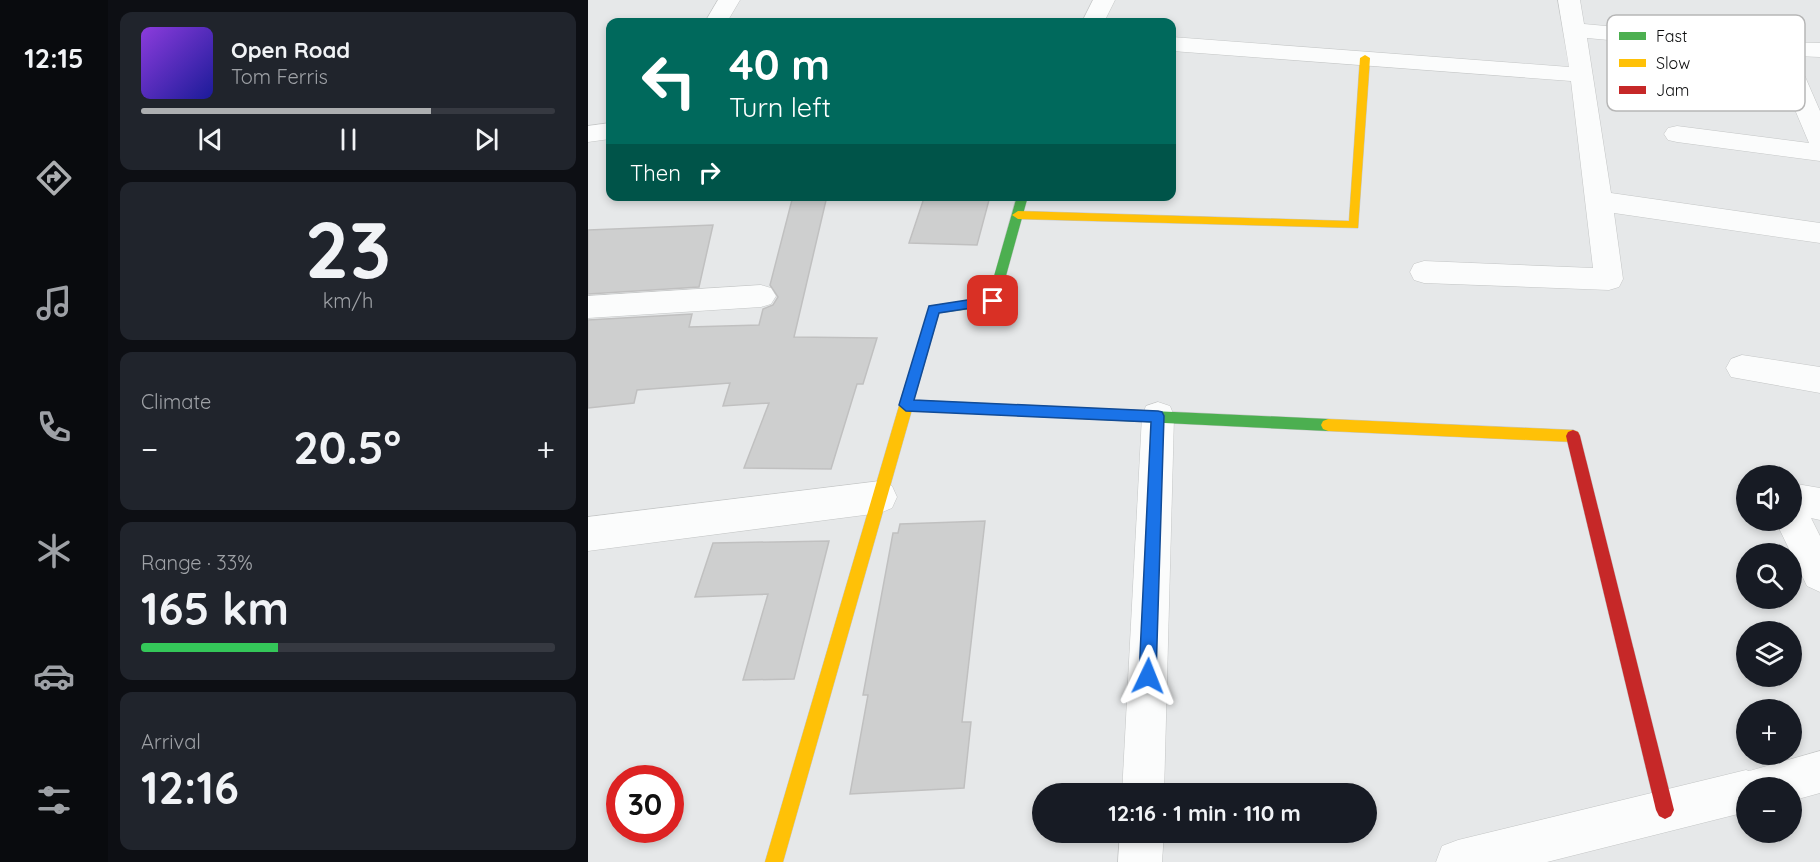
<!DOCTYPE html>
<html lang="en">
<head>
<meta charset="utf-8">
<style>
  :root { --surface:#171b24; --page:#20242c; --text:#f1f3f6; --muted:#9ea1a6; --line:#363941; --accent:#acaeb0 }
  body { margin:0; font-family:Quicksand,sans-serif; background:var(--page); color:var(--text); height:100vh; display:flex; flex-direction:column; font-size:22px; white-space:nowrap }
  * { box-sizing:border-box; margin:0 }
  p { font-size:20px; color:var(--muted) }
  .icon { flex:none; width:33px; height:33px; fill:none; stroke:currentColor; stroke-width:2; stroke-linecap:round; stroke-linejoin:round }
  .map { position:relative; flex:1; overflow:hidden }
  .side { display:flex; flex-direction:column; gap:12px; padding:12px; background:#0d0f14; width:480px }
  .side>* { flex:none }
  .guide { position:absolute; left:18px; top:18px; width:570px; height:183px; border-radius:12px; box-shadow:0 3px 9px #0003; background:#00695c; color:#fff; overflow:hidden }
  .tools { position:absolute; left:1148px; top:465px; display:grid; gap:12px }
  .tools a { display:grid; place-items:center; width:66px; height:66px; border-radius:50%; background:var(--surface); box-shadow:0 3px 9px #0003; font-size:30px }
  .speed { position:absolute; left:18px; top:765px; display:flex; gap:12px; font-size:30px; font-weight:700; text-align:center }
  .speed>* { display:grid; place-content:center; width:78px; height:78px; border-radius:50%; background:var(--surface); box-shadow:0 3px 9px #0003; line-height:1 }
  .speed .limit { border:9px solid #d22; background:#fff; color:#111 }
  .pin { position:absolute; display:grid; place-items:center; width:51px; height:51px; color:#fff; margin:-26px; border-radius:12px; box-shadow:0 3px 9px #0006 }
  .me { position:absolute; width:66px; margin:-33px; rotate:2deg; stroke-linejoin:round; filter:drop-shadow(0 0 4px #0008) }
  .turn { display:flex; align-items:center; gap:21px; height:126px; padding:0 24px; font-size:27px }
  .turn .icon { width:78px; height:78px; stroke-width:2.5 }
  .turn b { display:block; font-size:42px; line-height:51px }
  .then { display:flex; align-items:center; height:57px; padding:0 24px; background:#0003; gap:12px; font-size:22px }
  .big { font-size:45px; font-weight:700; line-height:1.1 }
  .side .tile { flex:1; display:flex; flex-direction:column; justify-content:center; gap:9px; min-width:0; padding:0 21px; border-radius:12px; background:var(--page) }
  .side .dial { align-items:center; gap:0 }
  .dial b { font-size:78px; line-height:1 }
  .song { display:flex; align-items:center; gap:18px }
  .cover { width:72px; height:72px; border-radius:9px; background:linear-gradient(135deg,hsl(270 70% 55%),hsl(240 70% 35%)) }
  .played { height:6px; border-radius:3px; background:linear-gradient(90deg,var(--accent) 70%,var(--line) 70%) }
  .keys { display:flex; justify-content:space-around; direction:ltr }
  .heat { display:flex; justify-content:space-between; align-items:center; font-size:33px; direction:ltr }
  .charge { height:9px; border-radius:4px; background:linear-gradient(90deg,#34c759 33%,var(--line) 0) }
  .trip { position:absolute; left:444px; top:783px; width:345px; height:60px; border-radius:30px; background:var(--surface); box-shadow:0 3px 9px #0003; font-weight:700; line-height:60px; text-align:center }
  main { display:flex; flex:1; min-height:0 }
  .tabs { display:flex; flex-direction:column; width:108px; justify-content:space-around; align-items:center; background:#090b0e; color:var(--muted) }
  .tabs .icon { width:42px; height:42px }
  .tabs .current { color:var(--accent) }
  .tabs b { font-size:27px; color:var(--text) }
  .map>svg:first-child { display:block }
  .building { fill:#cecfcf; stroke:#c0c0c0; stroke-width:1.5 }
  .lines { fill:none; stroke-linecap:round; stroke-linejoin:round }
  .street-casing { stroke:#c4c6c6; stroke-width:1 }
  .fast-casing { stroke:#c4c6c6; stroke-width:1 }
  .slow-casing { stroke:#c4c6c6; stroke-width:1 }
  .jam-casing { stroke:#c4c6c6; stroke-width:1 }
  .street { fill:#fbfcfc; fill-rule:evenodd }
  .fast { fill:#4caf50; fill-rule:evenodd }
  .slow { fill:#ffc107; fill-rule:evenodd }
  .jam { fill:#c62828; fill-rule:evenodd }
  .route { fill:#1a73e8; stroke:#114b97; stroke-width:1.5 }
  .key { fill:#fff; stroke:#b6b6b6; stroke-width:1.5 }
  .key-label { font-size:16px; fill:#0b0c0d }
</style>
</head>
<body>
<main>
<nav class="tabs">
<b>12:15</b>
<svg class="icon current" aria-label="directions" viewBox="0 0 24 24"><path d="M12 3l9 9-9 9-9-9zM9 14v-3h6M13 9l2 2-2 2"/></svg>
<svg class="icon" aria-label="music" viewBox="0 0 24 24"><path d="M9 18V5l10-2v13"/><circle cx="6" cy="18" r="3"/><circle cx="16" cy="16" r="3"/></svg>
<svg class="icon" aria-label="phone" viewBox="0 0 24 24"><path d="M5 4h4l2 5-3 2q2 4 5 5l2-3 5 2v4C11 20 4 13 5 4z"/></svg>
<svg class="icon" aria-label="climate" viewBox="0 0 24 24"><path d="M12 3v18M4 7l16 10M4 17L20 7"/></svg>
<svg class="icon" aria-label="car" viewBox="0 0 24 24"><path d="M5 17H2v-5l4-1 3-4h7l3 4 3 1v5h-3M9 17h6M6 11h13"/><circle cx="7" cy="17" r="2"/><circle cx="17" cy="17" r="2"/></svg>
<svg class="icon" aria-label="filters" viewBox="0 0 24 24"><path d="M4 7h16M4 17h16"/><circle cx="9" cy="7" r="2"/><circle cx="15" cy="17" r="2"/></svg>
</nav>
<section class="side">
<div class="tile">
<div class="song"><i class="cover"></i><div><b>Open Road</b><p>Tom Ferris</p></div></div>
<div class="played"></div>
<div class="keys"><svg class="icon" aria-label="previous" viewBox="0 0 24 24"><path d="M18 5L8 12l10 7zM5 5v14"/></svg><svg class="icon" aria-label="pause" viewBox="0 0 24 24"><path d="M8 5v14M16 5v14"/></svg><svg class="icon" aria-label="next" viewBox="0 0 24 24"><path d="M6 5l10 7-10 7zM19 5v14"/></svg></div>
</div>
<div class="tile dial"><b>23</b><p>km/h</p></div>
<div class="tile"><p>Climate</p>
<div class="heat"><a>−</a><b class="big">20.5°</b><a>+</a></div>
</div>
<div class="tile"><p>Range · 33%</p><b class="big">165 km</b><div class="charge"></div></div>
<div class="tile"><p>Arrival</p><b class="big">12:16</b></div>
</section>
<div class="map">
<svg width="1232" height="862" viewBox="0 0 1232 862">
  <rect width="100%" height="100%" fill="#e6e8e9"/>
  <!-- building -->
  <g class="building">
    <polygon points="205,196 239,196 206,337 289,338 275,384 269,384 243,469 156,468 181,403 135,406 142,383 49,390 46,403 0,408 0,320 104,314 101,327 171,325 175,309 185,305 190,297 182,285"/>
    <polygon points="336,198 401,200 389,245 321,243"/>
    <polygon points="125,225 111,287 0,294 0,230"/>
    <polygon points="397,521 374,722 383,722 376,788 262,794 280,695 275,695 305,533 310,533 312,524"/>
    <polygon points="241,541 206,679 155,680 180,594 107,597 125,543"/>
  </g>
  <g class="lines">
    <!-- street casing -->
    <g class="street-casing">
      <g id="street">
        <polygon points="130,0 152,0 139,22 117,22"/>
        <polygon points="505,0 527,0 516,22 494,22"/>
        <polygon points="970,0 992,0 996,24 1193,42 1232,43 1232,57 1208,56 1232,111 1232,161 1089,142 1080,140 1076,134 1080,128 1089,126 1221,143 1184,55 999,38 1023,193 1232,223 1232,243 1026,213 1035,279 1031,287 1021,290 836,283 826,280 822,272 826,264 836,261 1005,268 983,81 584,51 584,37 981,67"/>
        <polygon points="22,123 22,139 0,142 0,126"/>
        <polygon points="173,285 183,288 188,296 183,304 173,307 0,318 0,296"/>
        <polygon points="1154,355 1232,367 1232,393 1143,377 1138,368 1143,359"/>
        <polygon points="570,402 582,406 586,416 576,794 534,794 554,416 558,406"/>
        <polygon points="292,481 304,486 309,497 304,508 292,513 0,551 0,517"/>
        <polygon points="1203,483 1232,488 1232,520 1223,518 1232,536 1232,592 1219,586 1187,520 1203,520"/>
        <polygon points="1232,751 1232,793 1203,801 1203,788 1158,788 1158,812 959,862 848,862 854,846 870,840 1158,770 1161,771"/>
        <polygon points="532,832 576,832 574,862 530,862"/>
      </g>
    </g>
    <!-- fast casing -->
    <g class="fast-casing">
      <polygon id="fast" points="429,196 440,196 411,301 405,306 351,313 326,400 740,419 745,421 747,425 745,429 740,431 313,410 311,405 342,306 400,297"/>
    </g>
    <!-- slow casing -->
    <g class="slow-casing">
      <g id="slow">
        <polygon points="777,55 782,58 770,228 430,219 424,215 430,211 761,221 772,58"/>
        <polygon points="318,400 323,402 325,406 195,862 177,862 311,406 313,402"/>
        <polygon points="740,419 985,430 990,432 992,436 990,440 985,442 740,431 735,429 733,425 735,421"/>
      </g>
    </g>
    <!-- jam casing -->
    <g class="jam-casing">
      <polygon id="jam" points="985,430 990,432 992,436 1086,810 1083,816 1077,819 1071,816 1068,810 978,436 980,432"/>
    </g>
    <!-- street -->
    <use href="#street" class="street"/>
    <!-- fast -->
    <use href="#fast" class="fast"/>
    <!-- slow -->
    <use href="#slow" class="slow"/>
    <!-- jam -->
    <use href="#jam" class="jam"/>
  </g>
  <!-- route -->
  <polygon class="route" points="405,296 411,301 409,304 351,313 326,400 570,411 574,412 576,416 568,676 565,681 560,684 554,681 551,676 563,422 318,411 311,405 341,306"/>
  <!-- legend -->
  <rect x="1019" y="15" width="198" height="96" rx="9" class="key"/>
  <rect x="1031" y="32" width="27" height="8" fill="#4caf50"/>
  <rect x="1031" y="59" width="27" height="8" fill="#ffc107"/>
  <rect x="1031" y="86" width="27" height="8" fill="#c62828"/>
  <g class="key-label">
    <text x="1068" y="42">Fast</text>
    <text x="1068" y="69">Slow</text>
    <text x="1068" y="96">Jam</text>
  </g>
</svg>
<div class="tools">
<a><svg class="icon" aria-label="sound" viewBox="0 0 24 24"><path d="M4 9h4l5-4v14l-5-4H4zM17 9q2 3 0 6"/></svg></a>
<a><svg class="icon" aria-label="search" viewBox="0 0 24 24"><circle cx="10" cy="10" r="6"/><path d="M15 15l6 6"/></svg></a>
<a><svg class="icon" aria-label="layers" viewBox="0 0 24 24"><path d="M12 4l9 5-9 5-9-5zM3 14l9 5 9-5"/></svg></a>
<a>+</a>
<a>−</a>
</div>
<div class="speed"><div class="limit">30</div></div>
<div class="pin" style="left:405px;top:301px;background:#d93025"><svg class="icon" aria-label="arrive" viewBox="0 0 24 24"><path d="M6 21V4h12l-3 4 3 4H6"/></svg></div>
<svg class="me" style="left:560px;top:676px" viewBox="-20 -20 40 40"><path d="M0-17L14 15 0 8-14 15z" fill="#1a73e8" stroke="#fff" stroke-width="4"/></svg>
<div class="trip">12:16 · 1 min · 110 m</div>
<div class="guide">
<div class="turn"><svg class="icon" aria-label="left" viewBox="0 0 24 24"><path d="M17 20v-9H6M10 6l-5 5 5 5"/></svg><div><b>40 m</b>Turn left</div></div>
<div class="then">Then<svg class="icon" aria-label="right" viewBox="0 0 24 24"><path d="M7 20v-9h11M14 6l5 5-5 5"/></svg></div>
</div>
</div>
</main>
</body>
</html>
